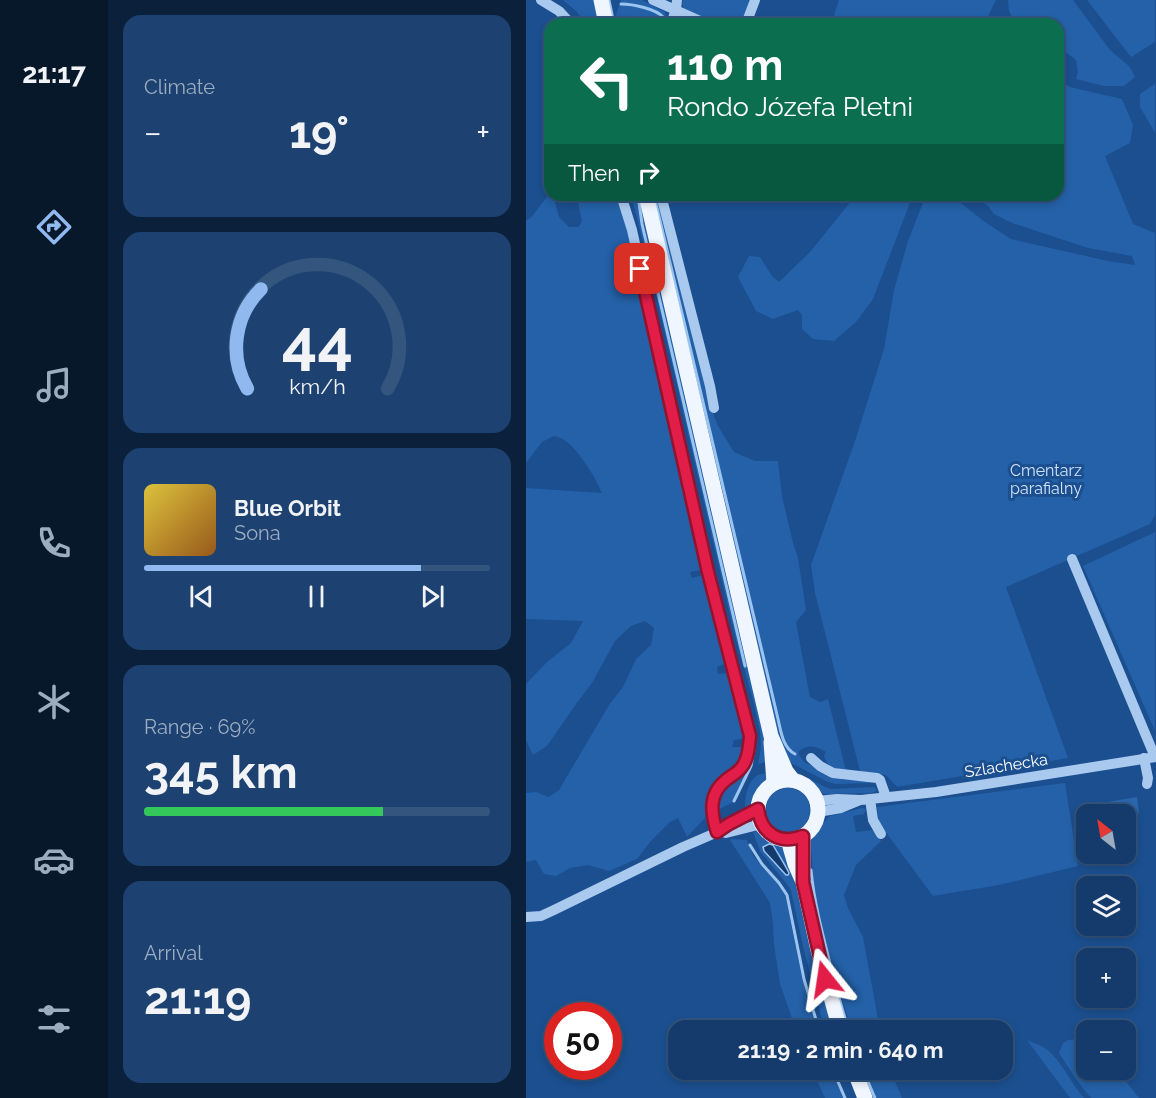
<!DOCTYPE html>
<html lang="en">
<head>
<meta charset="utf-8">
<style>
  :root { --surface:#143b6b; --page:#1d4271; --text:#f1f3f6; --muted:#9dadc1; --line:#33557e; --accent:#90b9f0 }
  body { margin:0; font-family:Raleway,sans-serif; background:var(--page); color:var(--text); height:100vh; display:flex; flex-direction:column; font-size:22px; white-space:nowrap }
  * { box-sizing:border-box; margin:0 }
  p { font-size:20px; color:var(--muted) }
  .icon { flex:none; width:33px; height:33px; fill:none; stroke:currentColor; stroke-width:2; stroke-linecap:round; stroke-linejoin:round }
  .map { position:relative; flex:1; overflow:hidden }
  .panel { display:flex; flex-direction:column; gap:15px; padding:15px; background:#0b203b; width:418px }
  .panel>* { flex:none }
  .hud { position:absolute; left:18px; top:18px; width:520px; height:183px; border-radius:18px; box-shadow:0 3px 9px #0003,0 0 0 2px var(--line); background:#0b6e4f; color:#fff; overflow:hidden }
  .needle { width:39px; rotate:329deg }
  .tools { position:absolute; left:550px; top:804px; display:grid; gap:12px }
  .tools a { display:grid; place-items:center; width:60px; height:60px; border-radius:12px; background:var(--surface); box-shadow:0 3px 9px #0003,0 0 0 2px var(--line); font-size:30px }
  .speed { position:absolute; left:18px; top:1002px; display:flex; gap:12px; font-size:30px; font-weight:700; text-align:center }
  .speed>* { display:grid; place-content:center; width:78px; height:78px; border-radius:50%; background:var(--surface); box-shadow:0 3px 9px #0003,0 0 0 2px var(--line); line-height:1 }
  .speed .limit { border:9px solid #d22; background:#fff; color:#111 }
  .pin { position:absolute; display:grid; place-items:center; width:51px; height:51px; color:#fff; margin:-26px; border-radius:12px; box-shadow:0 3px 9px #0006 }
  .me { position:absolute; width:66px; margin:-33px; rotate:345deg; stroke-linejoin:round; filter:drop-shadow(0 0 4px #0008) }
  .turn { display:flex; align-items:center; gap:21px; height:126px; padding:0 24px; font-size:27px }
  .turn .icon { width:78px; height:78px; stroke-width:2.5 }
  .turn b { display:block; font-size:42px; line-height:51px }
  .then { display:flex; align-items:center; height:57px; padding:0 24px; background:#0003; gap:12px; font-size:22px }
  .big { font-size:45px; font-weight:700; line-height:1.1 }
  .panel .widget { flex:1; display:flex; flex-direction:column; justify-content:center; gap:9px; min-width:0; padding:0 21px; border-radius:18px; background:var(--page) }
  .panel .dial { align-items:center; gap:0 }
  .dial svg { height:156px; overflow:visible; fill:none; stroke:var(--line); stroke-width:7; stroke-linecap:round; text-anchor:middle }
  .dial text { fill:var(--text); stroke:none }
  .song { display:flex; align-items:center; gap:18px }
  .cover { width:72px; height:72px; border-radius:9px; background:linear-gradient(135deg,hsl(50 70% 55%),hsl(30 70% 35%)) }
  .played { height:6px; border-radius:3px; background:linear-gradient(90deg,var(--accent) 80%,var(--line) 80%) }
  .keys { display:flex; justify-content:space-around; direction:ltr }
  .heat { display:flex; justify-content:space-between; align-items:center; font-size:33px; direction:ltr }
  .charge { height:9px; border-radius:4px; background:linear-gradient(90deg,#34c759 69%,var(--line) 0) }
  .trip { position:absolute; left:142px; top:1020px; width:345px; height:60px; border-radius:18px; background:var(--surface); box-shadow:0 3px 9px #0003,0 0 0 2px var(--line); font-weight:700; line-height:60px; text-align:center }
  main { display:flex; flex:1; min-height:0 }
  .tab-bar { display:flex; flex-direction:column; width:108px; justify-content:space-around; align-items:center; background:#08182b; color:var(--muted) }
  .tab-bar .icon { width:42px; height:42px }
  .tab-bar .active { color:var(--accent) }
  .tab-bar b { font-size:27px; color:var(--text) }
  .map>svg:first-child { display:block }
  .green { fill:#2461a8 }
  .water { fill:#123a6d; stroke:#9cc4f0; stroke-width:1.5 }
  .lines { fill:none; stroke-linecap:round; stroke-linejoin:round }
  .stream { stroke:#9cc4f0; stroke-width:3 }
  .building { fill:#2a66ad }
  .minor { stroke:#a9c9ee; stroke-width:10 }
  .major { stroke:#f0f6ff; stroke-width:15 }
  .route-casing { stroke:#92132f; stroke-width:15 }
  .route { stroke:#e11d48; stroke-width:10 }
  .labels { text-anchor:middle; stroke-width:6; stroke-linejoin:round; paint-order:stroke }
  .park-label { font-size:16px; fill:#cfe3fa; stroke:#1b4f8f }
  .street-label { font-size:16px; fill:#fff; stroke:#1b4f8f }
</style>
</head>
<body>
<main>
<nav class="tab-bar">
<b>21:17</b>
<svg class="icon active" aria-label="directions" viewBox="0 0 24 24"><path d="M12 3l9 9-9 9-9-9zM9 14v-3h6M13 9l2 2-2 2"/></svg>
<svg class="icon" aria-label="music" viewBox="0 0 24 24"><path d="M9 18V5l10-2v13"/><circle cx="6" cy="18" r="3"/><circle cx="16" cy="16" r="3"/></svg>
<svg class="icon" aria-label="phone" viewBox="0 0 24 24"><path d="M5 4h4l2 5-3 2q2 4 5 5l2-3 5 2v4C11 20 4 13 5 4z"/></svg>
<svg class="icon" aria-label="climate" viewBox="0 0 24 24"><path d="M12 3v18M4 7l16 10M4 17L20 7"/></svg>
<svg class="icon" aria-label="car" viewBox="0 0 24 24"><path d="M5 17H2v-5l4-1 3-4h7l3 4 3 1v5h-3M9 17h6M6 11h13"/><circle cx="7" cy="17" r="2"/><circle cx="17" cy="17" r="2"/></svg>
<svg class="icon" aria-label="filters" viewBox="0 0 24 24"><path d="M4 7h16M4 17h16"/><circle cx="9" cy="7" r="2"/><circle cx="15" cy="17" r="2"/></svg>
</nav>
<section class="panel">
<div class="widget"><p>Climate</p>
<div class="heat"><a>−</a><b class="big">19°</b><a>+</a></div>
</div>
<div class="widget dial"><svg viewBox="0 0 100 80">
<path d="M14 69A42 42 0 1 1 86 69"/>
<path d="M14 69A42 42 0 0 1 21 18" stroke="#90b9f0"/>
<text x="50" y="56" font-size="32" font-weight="700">44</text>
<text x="50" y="72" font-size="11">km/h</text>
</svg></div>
<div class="widget">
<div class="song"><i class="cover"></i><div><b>Blue Orbit</b><p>Sona</p></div></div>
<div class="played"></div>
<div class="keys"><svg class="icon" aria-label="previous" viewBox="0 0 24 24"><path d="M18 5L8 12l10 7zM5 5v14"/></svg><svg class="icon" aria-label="pause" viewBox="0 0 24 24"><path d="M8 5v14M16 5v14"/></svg><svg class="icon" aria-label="next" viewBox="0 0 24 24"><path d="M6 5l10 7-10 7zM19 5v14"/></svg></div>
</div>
<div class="widget"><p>Range · 69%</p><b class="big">345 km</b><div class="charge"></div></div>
<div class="widget"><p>Arrival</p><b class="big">21:19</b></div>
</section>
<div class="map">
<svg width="630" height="1098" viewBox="0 0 630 1098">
  <rect width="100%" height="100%" fill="#1b4f8f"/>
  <!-- green -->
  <g class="green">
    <polygon points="37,0 69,0 74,24 60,24 50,11"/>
    <polygon points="95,0 116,0 139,12 141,21 140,24 87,24"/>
    <polygon points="157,0 222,0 223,2 218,17 213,24 191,24 158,8 156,5"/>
    <polygon points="313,0 470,0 458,24 305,24"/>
    <polygon points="482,0 547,0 584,50 604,67 609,77 598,86 578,86 550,79 552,72 550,60 538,51 533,54 532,24 489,24 483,11"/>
    <polygon points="561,0 629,0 629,42 605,57"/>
    <polygon points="533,81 544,87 596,99 607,125 604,143 579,156 607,224 629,233 629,515 624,524 480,587 542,758 371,787 360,775 334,771 289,593 285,565 328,444 358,349 368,290 382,241 400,195 422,195 427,197 459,222 485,239 582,261 609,265 606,256 562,248 486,223 468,214 462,206 446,195 532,195"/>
    <polygon points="629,84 629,133 614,107 614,94"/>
    <path d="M24 194 27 195 33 217 43 227H52L56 222 52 202 53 195H92L99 217 177 564 175 570 164 572 166 578 177 575 180 577 201 661 198 664 191 667 192 674 202 673 205 677 217 736 215 739 208 740 206 747H216L218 750C212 772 198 771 187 786 180 797 181 807 179 818L161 837 152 818 144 822 124 842 111 859 83 871 62 865 44 868 30 876 18 874 10 860 0 862V793L10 792 23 797 33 790 83 705 97 687 110 659 125 645 128 628 119 621 105 626 89 641 66 683 50 704 21 746 7 755 0 740V684L21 662 45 643 57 621 0 619V488L76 493C71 480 53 451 41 442 38 439 32 437 28 436L16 442 0 463V221C10 215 15 202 24 194Z"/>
    <polygon points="105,195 113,195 236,720 241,762 232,764 235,748 234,731 227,700 208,632 125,273"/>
    <path d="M126 195H131L185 408 192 426 208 452 229 461H252L256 496 267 543 272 558 280 610 270 622 284 697 294 702 302 699 320 771C310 770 300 767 298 755L300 752C290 746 283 744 273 751V755L278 762 318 780 342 781 343 783 310 784 302 782 265 763 260 757 250 728Z"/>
    <polygon points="330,195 387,195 347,299 330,322 308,341 287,339 276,329 276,315 272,310 247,319 230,311 212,277 223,256 234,257 246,276 253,282 284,252"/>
    <polygon points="629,532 629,731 557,566"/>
    <path d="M265 769 297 786 305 789 348 787 351 790 346 793 298 794C288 791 272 777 265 769Z"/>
    <path d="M221 770 224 771 210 801 191 810C191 791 210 782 221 770Z"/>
    <path d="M242 773V779L240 784 234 791 227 804 220 812C217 802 221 785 228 778 231 774 237 774 242 773Z"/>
    <polygon points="539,783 552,866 473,885 407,896 353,823 351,807"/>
    <circle cx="262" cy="810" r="22"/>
    <path d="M336 808 340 809 338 814 327 816 330 832 347 830 355 841 330 865 318 895 322 908 337 937 354 1030H326C310 983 296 932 288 882 286 868 286 854 284 841L293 827 304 816Z"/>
    <polygon points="232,831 254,844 258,850 268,879 308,1030 300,1030 296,1020 277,946 265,891 260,883 234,851 227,832"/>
    <polygon points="206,839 221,840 227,855 236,867 250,881 259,894 275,972 291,1030 270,1030 254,984 248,945 247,924 244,903 204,840"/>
    <polygon points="561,1038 561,1070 591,1070 613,1098 565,1098 552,1082 533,1053 537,1043 542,1040"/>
    <path d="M501 1040C508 1043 517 1046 523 1051 537 1064 545 1083 558 1098H544Z"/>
    <polygon points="286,1070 306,1070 317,1098 299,1098"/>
    <polygon points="339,1070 364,1070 376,1098 351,1098 345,1087"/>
  </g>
  <!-- water -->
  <path class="water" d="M243 844 247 845C252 854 258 863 263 873L262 875H260L238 851 237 847Z"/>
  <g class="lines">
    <!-- stream -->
    <g class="stream">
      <polyline points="83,0 88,24"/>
      <path d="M95 4C107 4 130 9 137 17L136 24"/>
      <polyline points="155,24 157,23 161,24"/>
      <polyline points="112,195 116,224 219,666"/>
      <path d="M128 195 252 719C255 732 257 748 269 754"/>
      <polyline points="208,801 225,766 228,750"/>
      <polyline points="224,845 236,864 253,883 261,895 278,979 293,1030"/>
      <path d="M285 870C288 901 296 932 304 963 310 985 315 1008 323 1030"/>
      <polyline points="307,1070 319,1098"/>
      <polyline points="337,1070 349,1098"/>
    </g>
  </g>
  <!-- building -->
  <polygon class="building" points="611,797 613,813 600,815 565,814 564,805"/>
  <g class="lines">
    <!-- minor -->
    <g class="minor">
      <polyline points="15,0 33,11 45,24"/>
      <polyline points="127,0 181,24"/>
      <polyline points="145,24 150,9 151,0"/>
      <polyline points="220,24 229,0"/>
      <path d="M95 195 106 230 177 550 223 736C223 744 223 753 220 760 217 768 210 773 204 777 182 793 184 809 191 832"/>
      <polyline points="135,195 184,386 188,408"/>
      <polyline points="546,559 629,757"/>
      <polyline points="285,758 294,766 307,773 351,778 354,780 360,797"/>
      <polyline points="618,758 622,778 621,784"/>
      <polyline points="344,799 347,820 355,834"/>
      <polyline points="291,801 311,799 335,800 410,792 630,757"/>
      <polyline points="292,812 315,808 332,801"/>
      <polyline points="194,831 200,833 236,824"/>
      <polyline points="0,917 15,916 28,910 157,847 194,831 203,824 232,809"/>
    </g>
    <!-- major -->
    <g class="major">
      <polyline points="75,0 80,24"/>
      <polyline points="120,195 245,736 260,771 267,780"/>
      <polyline points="245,742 248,783"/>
      <circle cx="262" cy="810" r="30"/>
      <polyline points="277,836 277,876"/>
      <polyline points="262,840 269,864 277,882 292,950 314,1030"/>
      <polyline points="328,1070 339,1098"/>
    </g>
  </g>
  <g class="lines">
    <!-- route casing -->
    <g class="route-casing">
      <path id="route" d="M114 269 182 572 224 736C223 747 222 760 215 768 211 773 205 776 200 780 182 794 185 813 191 832L203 824 232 809C235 834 254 845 277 836V882L299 979"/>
    </g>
    <!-- route -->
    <use href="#route" class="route"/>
  </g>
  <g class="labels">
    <!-- park labels -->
    <g class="park-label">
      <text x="520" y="476">Cmentarz<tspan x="520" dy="18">parafialny</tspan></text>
    </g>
    <!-- street labels -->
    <g class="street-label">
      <text transform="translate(480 765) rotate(-9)" y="6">Szlachecka</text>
    </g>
  </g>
</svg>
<div class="tools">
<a><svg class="needle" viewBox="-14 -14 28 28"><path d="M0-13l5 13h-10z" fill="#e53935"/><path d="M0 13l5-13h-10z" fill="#9dadc1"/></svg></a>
<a><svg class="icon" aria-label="layers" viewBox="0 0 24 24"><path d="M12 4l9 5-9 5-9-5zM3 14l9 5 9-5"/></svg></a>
<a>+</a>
<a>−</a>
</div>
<div class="speed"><div class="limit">50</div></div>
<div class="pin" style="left:114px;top:269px;background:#d93025"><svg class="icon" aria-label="arrive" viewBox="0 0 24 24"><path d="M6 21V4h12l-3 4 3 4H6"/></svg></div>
<svg class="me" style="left:299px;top:979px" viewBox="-20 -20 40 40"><path d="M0-17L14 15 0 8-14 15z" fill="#e11d48" stroke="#fff" stroke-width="4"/></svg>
<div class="trip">21:19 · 2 min · 640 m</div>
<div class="hud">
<div class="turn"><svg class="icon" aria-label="left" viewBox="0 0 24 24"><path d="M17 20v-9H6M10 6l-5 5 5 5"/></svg><div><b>110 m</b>Rondo Józefa Pletni</div></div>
<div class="then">Then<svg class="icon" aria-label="right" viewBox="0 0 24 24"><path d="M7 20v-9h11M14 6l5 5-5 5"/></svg></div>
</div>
</div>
</main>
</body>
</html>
